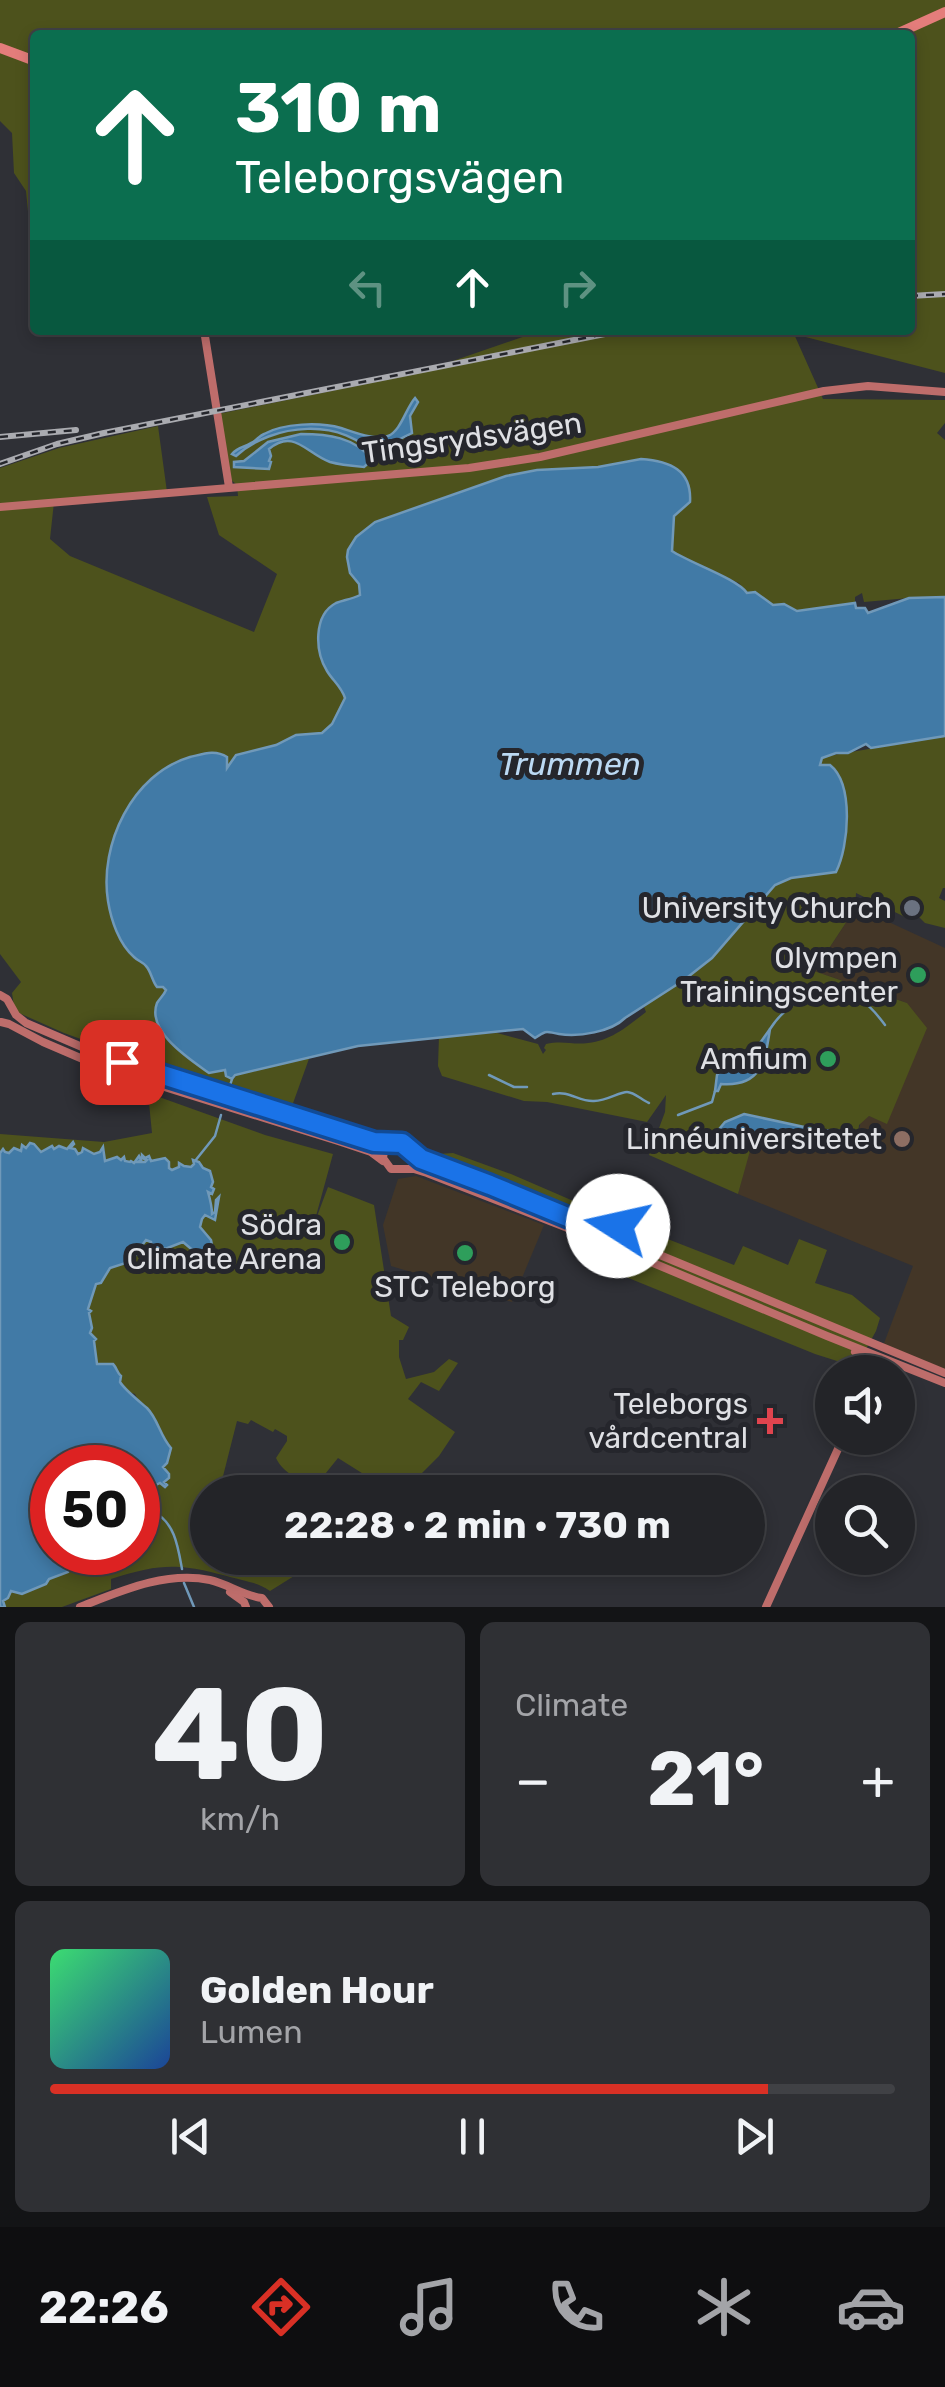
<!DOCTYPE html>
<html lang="en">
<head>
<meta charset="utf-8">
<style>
  :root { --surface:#232428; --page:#2f3034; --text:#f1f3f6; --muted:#a3a4a8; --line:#404145; --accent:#d93025 }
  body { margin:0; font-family:Rubik,sans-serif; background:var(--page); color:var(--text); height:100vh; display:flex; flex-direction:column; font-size:38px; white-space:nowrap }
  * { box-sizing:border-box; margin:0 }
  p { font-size:32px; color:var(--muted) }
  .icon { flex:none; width:55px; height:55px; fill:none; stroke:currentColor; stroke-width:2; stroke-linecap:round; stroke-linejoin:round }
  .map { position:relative; height:1607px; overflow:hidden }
  .panel { display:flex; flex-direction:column; gap:15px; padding:15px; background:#131416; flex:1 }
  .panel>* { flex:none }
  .hud { position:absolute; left:30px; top:30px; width:885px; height:305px; border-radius:10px; box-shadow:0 5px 15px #0003,0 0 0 2px var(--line); background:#0b6e4f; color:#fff; overflow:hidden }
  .fabs { position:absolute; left:815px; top:1355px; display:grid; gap:20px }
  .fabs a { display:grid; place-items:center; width:100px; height:100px; border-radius:50%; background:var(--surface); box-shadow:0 5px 15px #0003,0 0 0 2px var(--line); font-size:50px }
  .speed { position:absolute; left:30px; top:1445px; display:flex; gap:20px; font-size:50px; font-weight:700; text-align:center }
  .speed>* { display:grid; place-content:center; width:130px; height:130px; border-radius:50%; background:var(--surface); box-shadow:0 5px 15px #0003,0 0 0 2px var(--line); line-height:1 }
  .speed .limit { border:15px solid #d22; background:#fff; color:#111 }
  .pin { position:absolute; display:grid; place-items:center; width:85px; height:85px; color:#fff; margin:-42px; border-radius:20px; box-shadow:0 5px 15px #0006 }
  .me { position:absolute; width:110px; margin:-55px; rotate:280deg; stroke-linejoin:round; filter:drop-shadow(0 0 8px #0008) }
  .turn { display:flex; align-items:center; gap:35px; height:210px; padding:0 40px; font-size:45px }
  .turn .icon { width:130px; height:130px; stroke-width:2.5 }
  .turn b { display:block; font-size:70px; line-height:85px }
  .lanes { display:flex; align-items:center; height:95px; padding:0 40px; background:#0003; justify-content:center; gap:50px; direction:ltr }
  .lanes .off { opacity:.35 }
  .big { font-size:75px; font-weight:700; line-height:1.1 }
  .panel .widget { flex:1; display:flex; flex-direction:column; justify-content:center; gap:15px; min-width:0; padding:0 35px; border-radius:15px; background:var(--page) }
  .panel .dial { align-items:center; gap:0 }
  .dial b { font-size:130px; line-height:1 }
  .song { display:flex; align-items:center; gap:30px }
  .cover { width:120px; height:120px; border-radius:15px; background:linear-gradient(135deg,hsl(140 70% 55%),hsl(220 70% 35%)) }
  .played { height:10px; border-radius:5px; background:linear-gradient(90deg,var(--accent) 85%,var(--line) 85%) }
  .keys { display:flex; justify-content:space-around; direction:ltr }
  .heat { display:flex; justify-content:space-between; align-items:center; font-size:55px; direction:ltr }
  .panel .tiles { flex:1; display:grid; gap:15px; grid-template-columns:1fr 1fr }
  .widget:last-child { grid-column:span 2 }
  .trip { position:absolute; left:190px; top:1475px; width:575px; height:100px; border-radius:50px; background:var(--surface); box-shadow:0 5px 15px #0003,0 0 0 2px var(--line); font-weight:700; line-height:100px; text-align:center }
  .menu { display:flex; height:160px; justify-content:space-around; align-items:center; background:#0e0e10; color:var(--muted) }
  .menu .icon { width:70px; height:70px }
  .menu .current { color:var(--accent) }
  .menu b { font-size:45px; color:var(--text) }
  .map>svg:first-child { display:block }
  .commercial { fill:#423627 }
  .education { fill:#433627 }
  .green { fill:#4d521c; fill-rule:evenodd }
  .water { fill:#417aa6; stroke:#7099b9; stroke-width:2.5 }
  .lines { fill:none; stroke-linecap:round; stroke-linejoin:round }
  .stream { stroke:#7099b9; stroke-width:2.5 }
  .secondary { stroke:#be6d6b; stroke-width:8 }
  .primary { stroke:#e47d7b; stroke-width:10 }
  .rail-casing { stroke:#aaabb0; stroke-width:6 }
  .rail { stroke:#25262c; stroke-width:2.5; stroke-dasharray:8; stroke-linecap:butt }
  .route-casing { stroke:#114b97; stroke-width:25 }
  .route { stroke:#1a73e8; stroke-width:18 }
  .worship-dot { fill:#6b7280; stroke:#25262c; stroke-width:4 }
  .leisure-dot { fill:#2e9e5b; stroke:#25262c; stroke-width:4 }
  .education-dot { fill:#8d6e63; stroke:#25262c; stroke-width:4 }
  .health-dot { fill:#e0444e; stroke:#25262c; stroke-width:4 }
  .labels { text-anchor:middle; stroke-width:10; stroke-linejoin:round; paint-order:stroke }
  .street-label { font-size:30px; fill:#dfe0e4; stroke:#25262c }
  .poi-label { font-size:30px; fill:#dfe0e4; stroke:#25262c; text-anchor:end }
  .water-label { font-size:32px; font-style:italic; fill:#bbd9f3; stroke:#25262c }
</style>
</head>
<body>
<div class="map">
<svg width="945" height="1607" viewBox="0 0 945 1607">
  <rect width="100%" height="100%" fill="#2f3036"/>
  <!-- commercial -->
  <polygon class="commercial" points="416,1176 544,1225 512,1302 391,1266 383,1225 398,1179"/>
  <!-- education -->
  <polygon class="education" points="855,909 865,911 945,948 945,1369 883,1346 913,1266 738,1194 752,1140 783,1144 785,1135 827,1134 856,1142 861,1121 869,1116 887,1123 907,1003 814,971"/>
  <!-- green -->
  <g class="green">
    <path d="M0 0H945V373L794 334 823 399 945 400V423L937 433 945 440V597L909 598 864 602 862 593 855 597V603L797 611 784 604 773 605 747 593 739 583 700 567 672 551C671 534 668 517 684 507V475L661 461 641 459 599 467 537 470 466 489 375 522 350 573 359 584 360 595C338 606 331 601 319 626L329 674 341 686 345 698 332 724 322 733 296 735 276 745 236 755 227 768 181 760 159 774 140 791 108 904 124 946 135 959 148 967 152 981 166 990C164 995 160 998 158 1003 146 1032 191 1060 209 1072L225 1070 226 1076 234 1079 235 1075 310 1056 292 1106 220 1089 64 1033 19 1013 14 1006 12 993 21 982 0 954V468L59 448 158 426 167 492 54 502 50 539 70 556 254 632 277 574 219 535 207 497 238 496 237 485 229 478 218 414 415 374 543 330H910V35H35V221L29 222 26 191 14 173 12 133 0 121ZM410 416 409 436 398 440 380 457 377 458C343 416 272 423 236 456L233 454C255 439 282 422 312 424 336 425 359 436 383 437 397 434 397 422 410 416ZM301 434C322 434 337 436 355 445L359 467C346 465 331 464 319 457 302 447 289 431 269 449L271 456 269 461 234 467V462L244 461 277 439Z"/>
    <path d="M945 736V888H943L939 898 945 901V928L925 923 915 913 905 917 856 893 855 909 814 971 907 1003 927 1028 887 1124 869 1116 859 1125 857 1142 827 1134 786 1135 783 1144 753 1140 738 1194 649 1155 665 1112 666 1095 647 1122 547 1102 524 1101 442 1076 438 1066 439 1036 497 1033 538 1044 543 1054 546 1050 544 1048 546 1044C563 1040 572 1045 588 1043 611 1041 629 1025 646 1012L644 1007 712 957 775 885 791 878 836 872C853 838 838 800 830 765H820L822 757Z"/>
    <path d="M148 1093 265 1135 333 1154 313 1227 328 1187 374 1205 391 1316 409 1327 403 1340H399V1357L406 1379 434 1372 449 1359 458 1363 439 1391 421 1382 408 1399 455 1432 439 1456 414 1481 373 1480 338 1458 317 1484C302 1483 283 1473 276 1458L287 1441V1436L275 1429 273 1432 251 1420 248 1424 237 1421 219 1492H208V1558H321L315 1563 270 1591C260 1584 253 1583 242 1580 186 1565 168 1560 111 1579V1589L62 1607H5L3 1601 11 1591C23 1594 36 1590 48 1583L49 1579 68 1572 73 1566C89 1567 99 1559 113 1554 120 1552 129 1553 138 1552V1519L143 1511 149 1510 150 1513 154 1511 148 1508 144 1498 148 1497 149 1490 156 1489V1485L160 1483 165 1486 163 1483 169 1476 163 1467 167 1463 171 1448 146 1408 140 1404 135 1394 126 1391 121 1384V1375C117 1372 118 1366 112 1364 108 1363 105 1365 101 1364L99 1366 97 1364C95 1344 88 1327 89 1308 89 1299 94 1293 96 1284L101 1282 110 1268 126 1263 137 1254 142 1255 143 1244 146 1240 151 1242V1251L159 1247 164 1249 184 1242 204 1260 216 1264 211 1240 200 1227 201 1219 205 1215 214 1220 217 1214H211C212 1207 210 1199 208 1192L212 1194 214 1190 211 1187 212 1172 206 1168H203L198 1161H195L190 1168 180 1165 172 1170 169 1168V1162L163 1158 151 1161 148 1156 147 1161 139 1162V1156L134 1163 118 1158 105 1161V1150L101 1149 100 1152 94 1154 83 1149 84 1152 78 1154 75 1149H67L60 1146 54 1149 50 1147 41 1152 34 1144 25 1148 22 1145 20 1151 14 1148 9 1153H4L3 1149 0 1153V1134L104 1142 152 1133Z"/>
    <polygon points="453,1153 511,1174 615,1219 610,1224 602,1226 590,1223 550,1204 423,1155"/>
    <path d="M637 1227 734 1265 743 1246 788 1265 799 1239 827 1250 815 1283 852 1295 880 1318 876 1331 856 1367 815 1354 626 1277 614 1270C619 1269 625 1268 630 1265 642 1257 641 1238 637 1227Z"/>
  </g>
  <!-- water -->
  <g class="water">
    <path d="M415 398 418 402 410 416 412 433 398 440 380 457 377 458C344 416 272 423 236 456L232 454C239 446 244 448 251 443 256 441 259 436 264 434 283 423 320 422 341 428 354 432 375 441 388 436 401 431 406 408 415 398Z"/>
    <path d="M301 434C327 434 356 437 372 460L364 467C353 466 341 465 330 462 307 454 294 428 269 449L271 456 269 461 271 462 269 469 234 467V462L244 461 268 442Z"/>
    <path d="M641 459C670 461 692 470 690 502L674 516 672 551C690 563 738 579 747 593L755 592 773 605 784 604 797 611 855 603 856 608H865L868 613 909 598 945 597V736L871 748 866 744 848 753H836L822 758 820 765H830C854 784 849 846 836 872L791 878 775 885 712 958 684 980 625 1018C611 1032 579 1037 559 1034 546 1032 548 1029 535 1038L523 1029 358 1046 235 1075 232 1079 226 1076 225 1070 209 1073C191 1060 146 1032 157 1003 160 998 164 995 166 990L163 987H157C152 981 151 971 146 966 143 962 138 961 134 957 119 944 111 920 108 901 99 845 132 774 190 757 203 754 215 749 227 757V768L236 755 276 745 296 735 322 733 332 724 345 698C341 686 333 681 327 671 315 652 313 615 336 603 344 600 352 599 360 595L359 584 350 573 347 557 348 550 356 537 375 522 506 476 537 470 598 467Z"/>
    <path d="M770 1029C765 1062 761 1087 721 1084L718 1091H715L717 1075 727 1064 755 1050Z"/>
    <polygon points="744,1114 818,1130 854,1131 859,1134 857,1142 827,1134 786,1135 783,1144 715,1134 725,1122"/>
    <path d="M73 1142 74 1144 70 1148 75 1149 78 1154 82 1152 83 1148 94 1154 100 1152 103 1147 105 1161 117 1157 121 1160 124 1157 125 1161 130 1162 131 1161 134 1163 139 1156 141 1160 138 1162H145L147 1160 142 1158V1155L145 1158 149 1156 151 1161 165 1158 169 1162V1168L172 1170 179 1167V1163L184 1166 191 1167 194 1164 193 1160 199 1162 203 1168 210 1171 213 1182 211 1187 214 1189 212 1194 208 1192C210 1199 212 1206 212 1214L215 1212 216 1200 219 1197 215 1220 205 1215 202 1219 200 1227 211 1240 216 1264 204 1265 202 1258 183 1242 165 1249 158 1247 153 1252 151 1242 146 1240 143 1244 142 1255 137 1254 126 1263 110 1268 101 1283 96 1284 88 1309 91 1311 89 1313 92 1328 90 1333 96 1339 94 1341 97 1364H113C117 1368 117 1373 121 1376L120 1382C125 1390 140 1402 147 1408 158 1419 160 1436 171 1448L167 1463 163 1467 169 1474V1478L164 1482 167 1485 165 1487 160 1483 156 1485V1489L149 1490V1496L144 1499 148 1508 154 1512 143 1511 138 1519V1468H52V1552L116 1553C103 1560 88 1567 73 1566L68 1572 49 1579 46 1584 22 1594 11 1591 8 1598 3 1601 5 1607H0V1153L3 1149 5 1152 9 1153 14 1148 21 1151 22 1145 26 1148 30 1143 34 1144 41 1152 52 1146 54 1149 59 1146 67 1149Z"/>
  </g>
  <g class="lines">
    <!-- stream -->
    <g class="stream">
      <path d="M770 1029C790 998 828 981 862 1001 872 1007 878 1016 885 1025"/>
      <polyline points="489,1075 514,1087 527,1087"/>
      <polyline points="229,1089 232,1079"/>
      <path d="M553 1094C569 1090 579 1102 594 1101 607 1101 619 1092 627 1092 634 1092 642 1100 649 1103"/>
      <polyline points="678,1115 712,1102 715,1091"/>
      <polyline points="195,1161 215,1136 221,1115"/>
      <path d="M154 1512C175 1523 178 1547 182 1569"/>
      <polyline points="184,1583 194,1607"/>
    </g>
    <!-- secondary -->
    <g class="secondary">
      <polyline points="204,330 229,487"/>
      <polyline points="0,507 469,468 540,457 824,391 868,386 945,392"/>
      <polyline points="0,995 7,999 16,1015 26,1023 96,1053 147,1072 374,1143 402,1143 421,1159 594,1228 605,1229"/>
      <polyline points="1,1022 9,1024 43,1042 92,1063 142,1080 338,1141 371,1152 383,1161"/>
      <polyline points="389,1145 384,1151 383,1158 391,1169 414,1169 427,1173 588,1236 599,1246"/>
      <path d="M630 1238 627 1251 618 1257 606 1255C592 1241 602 1223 621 1227L638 1246 945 1373"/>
      <polyline points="624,1254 634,1255 827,1336 945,1383"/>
      <polyline points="855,1352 864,1359 868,1369"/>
      <polyline points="230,1592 244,1602 246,1607"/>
      <path d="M80 1607C121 1591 165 1571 210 1580 228 1584 244 1596 262 1598L269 1607"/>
      <polyline points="766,1607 843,1438"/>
    </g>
    <!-- primary -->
    <g class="primary">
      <polyline points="894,35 945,12"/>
      <polyline points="0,48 35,61"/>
    </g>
    <!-- rail casing -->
    <g class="rail-casing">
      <g id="rail">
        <polyline points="910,296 945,294"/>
        <polyline points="0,437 76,430"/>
        <polyline points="0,464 57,444 104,433 625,330"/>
      </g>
    </g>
    <!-- rail -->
    <use href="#rail" class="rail"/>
  </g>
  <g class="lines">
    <!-- route casing -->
    <g class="route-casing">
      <polyline id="route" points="122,1062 374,1142 402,1143 421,1159 490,1185 594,1228 618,1226"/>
    </g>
    <!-- route -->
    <use href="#route" class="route"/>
  </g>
  <!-- markers -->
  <circle class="worship-dot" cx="912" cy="908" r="10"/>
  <g class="leisure-dot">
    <circle cx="918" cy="975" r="10"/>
    <circle cx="828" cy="1059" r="10"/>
    <circle cx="342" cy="1242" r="10"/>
    <circle cx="465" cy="1253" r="10"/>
  </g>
  <circle class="education-dot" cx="902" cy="1139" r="10"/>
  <path class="health-dot" d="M765 1406h10v10h10v10h-10v10h-10v-10h-10v-10h10z"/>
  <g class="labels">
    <!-- street labels -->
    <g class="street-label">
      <text transform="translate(472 438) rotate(-8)" y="10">Tingsrydsvägen</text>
    </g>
    <!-- poi labels -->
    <g class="poi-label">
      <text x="892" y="918">University Church</text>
      <text x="898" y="968">Olympen<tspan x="898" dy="34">Trainingscenter</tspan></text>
      <text x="808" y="1069">Amfium</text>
      <text x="882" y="1149">Linnéuniversitetet</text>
      <text x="322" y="1235">Södra<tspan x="322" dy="34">Climate Arena</tspan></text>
      <text x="465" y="1297" text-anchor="middle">STC Teleborg</text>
      <text x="748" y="1414">Teleborgs<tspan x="748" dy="34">vårdcentral</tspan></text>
    </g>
    <!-- water labels -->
    <g class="water-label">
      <text x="570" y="775">Trummen</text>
    </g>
  </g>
</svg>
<div class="fabs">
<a><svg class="icon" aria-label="sound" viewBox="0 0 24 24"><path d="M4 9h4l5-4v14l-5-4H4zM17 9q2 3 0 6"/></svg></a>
<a><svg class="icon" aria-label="search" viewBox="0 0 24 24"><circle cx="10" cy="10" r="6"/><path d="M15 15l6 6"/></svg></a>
</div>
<div class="speed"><div class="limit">50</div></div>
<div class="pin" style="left:122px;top:1062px;background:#d93025"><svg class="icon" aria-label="arrive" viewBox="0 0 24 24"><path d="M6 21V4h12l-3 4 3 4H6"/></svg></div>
<svg class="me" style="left:618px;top:1226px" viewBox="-20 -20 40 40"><circle r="19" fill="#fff"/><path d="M0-13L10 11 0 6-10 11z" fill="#1a73e8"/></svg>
<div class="trip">22:28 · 2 min · 730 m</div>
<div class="hud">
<div class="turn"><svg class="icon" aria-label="ahead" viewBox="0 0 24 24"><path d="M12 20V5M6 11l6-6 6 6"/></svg><div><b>310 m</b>Teleborgsvägen</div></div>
<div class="lanes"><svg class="icon off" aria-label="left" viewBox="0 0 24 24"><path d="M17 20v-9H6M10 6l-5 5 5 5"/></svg><svg class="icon" aria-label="ahead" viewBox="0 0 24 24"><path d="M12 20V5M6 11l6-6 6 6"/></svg><svg class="icon off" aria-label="right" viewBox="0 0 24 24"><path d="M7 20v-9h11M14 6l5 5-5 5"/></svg></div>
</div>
</div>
<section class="panel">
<div class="tiles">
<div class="widget dial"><b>40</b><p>km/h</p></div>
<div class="widget"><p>Climate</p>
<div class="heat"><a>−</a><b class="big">21°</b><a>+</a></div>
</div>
<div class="widget">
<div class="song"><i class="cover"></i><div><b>Golden Hour</b><p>Lumen</p></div></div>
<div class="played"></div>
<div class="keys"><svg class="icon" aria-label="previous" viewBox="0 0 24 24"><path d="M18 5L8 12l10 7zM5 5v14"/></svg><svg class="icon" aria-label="pause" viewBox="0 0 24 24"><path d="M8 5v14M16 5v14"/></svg><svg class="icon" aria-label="next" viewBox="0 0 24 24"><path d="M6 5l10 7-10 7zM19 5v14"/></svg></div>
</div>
</div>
</section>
<nav class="menu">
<b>22:26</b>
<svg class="icon current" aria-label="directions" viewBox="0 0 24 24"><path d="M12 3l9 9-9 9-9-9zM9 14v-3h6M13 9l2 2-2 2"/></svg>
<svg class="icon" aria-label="music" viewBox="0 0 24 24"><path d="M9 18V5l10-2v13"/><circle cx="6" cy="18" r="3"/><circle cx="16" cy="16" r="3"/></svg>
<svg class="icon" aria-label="phone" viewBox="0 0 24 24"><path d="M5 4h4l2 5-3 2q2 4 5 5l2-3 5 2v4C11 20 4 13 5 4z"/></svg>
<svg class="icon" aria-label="climate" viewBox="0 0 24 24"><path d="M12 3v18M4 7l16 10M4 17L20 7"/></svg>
<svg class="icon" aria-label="car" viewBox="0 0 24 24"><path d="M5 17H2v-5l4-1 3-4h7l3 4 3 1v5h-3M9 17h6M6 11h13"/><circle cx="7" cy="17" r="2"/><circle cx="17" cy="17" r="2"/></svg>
</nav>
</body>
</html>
